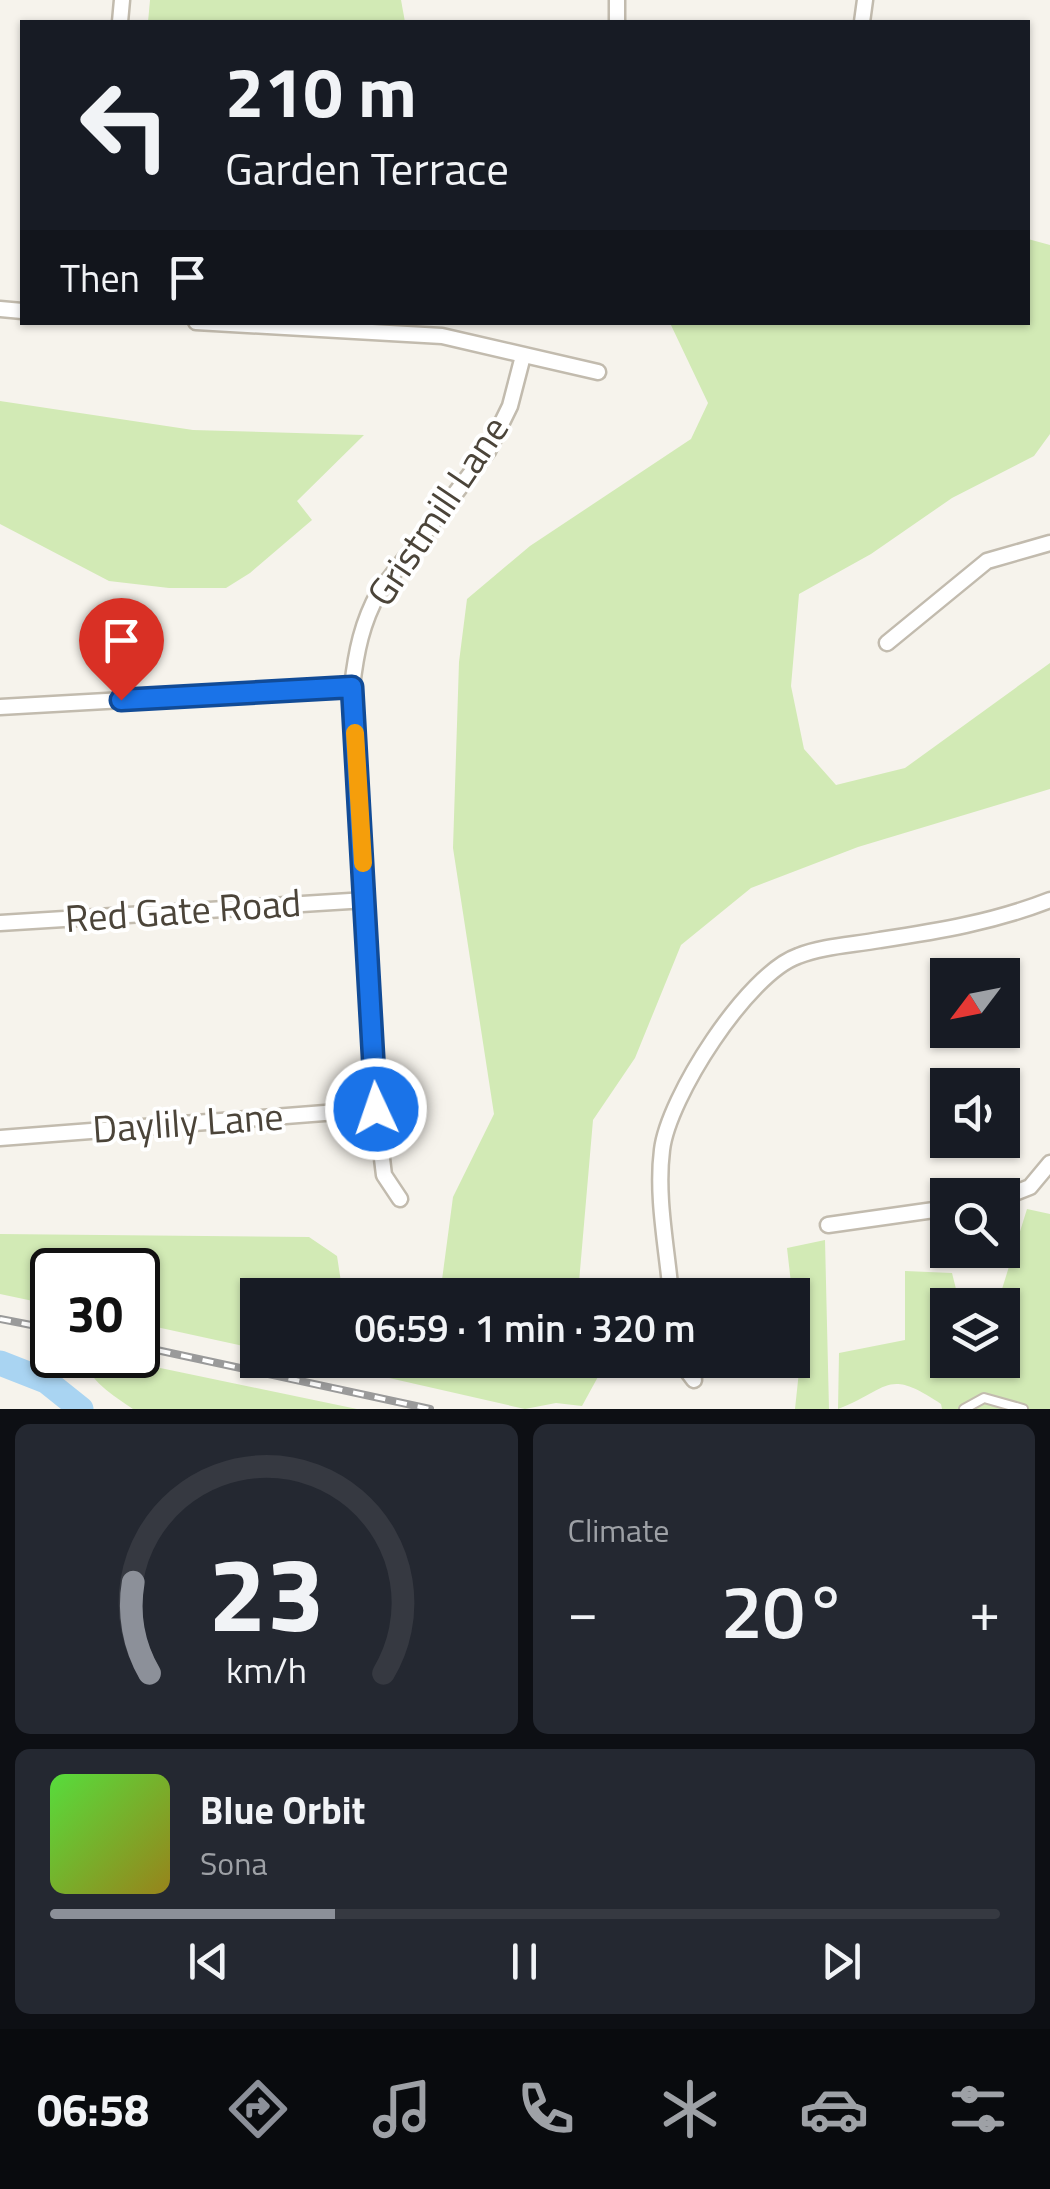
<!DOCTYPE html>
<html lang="en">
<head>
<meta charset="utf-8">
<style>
  :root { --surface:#171b24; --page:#242831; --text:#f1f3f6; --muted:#9ea1a6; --line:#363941; --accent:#8c9099 }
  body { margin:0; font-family:"Titillium Web",sans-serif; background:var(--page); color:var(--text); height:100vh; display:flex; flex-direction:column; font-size:38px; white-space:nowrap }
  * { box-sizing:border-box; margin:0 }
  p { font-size:32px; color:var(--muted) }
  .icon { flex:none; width:55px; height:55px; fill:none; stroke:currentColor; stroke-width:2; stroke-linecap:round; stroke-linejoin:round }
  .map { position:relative; height:1409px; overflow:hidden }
  .side { display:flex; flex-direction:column; gap:15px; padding:15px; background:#0d0f14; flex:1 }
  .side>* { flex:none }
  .hud { position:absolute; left:20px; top:20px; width:1010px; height:305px; border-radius:0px; box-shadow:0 2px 8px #0004; background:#171b24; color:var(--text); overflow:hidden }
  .needle { width:65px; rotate:238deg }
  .controls { position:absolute; left:930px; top:958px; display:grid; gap:20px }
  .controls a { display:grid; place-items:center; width:90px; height:90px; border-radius:0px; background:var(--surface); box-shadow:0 2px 8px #0004; font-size:50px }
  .speed { position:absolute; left:30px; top:1248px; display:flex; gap:20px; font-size:50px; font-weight:700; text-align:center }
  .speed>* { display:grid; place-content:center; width:130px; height:130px; border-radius:50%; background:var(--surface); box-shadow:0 2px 8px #0004; line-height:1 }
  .speed .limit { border:5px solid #111; border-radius:15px; background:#fff; color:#111 }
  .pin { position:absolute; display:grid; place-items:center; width:85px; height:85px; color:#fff; margin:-102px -42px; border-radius:50% 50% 50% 0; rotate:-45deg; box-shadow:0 0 10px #0007 }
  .pin .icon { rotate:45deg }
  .me { position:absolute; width:110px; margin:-55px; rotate:357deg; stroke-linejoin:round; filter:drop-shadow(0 0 8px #0008) }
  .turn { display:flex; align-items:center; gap:35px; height:210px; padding:0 40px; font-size:45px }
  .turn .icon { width:130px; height:130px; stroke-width:2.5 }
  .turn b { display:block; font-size:70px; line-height:85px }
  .then { display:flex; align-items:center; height:95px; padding:0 40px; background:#0003; gap:20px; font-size:38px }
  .big { font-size:75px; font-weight:600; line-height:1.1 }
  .side .tile { flex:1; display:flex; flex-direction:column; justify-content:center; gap:15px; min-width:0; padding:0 35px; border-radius:15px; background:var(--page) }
  .side .dial { align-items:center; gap:0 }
  .dial svg { height:260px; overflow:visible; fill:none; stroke:var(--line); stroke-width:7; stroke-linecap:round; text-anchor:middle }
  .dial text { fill:var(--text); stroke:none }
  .song { display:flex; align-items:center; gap:30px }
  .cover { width:120px; height:120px; border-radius:15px; background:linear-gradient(135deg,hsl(110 70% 55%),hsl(50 70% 35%)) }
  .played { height:10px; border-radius:5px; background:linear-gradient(90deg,var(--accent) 30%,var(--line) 30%) }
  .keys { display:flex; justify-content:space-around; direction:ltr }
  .heat { display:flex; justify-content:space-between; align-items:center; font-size:55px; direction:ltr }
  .side .tiles { flex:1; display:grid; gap:15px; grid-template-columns:1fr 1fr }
  .tile:last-child { grid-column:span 2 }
  .trip { position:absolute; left:240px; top:1278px; width:570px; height:100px; border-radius:0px; background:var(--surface); box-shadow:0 2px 8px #0004; font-weight:600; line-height:100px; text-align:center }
  .tabs { display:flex; height:160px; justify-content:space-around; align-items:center; background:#090b0e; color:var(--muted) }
  .tabs .icon { width:70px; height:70px }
  .tabs .current { color:var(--accent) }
  .tabs b { font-size:45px; color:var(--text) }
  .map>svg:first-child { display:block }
  .green { fill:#d2eab5 }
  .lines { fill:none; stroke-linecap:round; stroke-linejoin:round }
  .river { stroke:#a9d4f2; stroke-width:25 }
  .service-casing { stroke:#c2bbae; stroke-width:12 }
  .minor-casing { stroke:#c2bbae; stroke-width:19 }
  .service { stroke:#fff; stroke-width:8 }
  .minor { stroke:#fff; stroke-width:14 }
  .rail-casing { stroke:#9a9a9a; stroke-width:8 }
  .rail { stroke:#fff; stroke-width:4; stroke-dasharray:11; stroke-linecap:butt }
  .route-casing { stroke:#114b97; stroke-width:25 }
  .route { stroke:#1a73e8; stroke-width:18 }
  .slow { stroke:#f59e0b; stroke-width:18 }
  .labels { text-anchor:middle; stroke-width:8; stroke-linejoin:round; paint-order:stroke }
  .street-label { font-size:38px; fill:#4b4439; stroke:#fff }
</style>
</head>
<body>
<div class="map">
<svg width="1050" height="1409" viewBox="0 0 1050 1409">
  <rect width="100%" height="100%" fill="#f6f3ec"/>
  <!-- green -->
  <g class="green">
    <polygon points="150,0 401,0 405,22 148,22"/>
    <polygon points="1028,239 1050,245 1050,434 1034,456 952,498 871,554 799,594 791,686 804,749 836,785 905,768 1050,663 1050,789 858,847 751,888 681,945 635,1058 593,1120 579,1282 555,1295 440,1295 453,1197 494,1114 453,848 459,662 467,599 530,546 691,439 708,403 670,323 1028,322"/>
    <polygon points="0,401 193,430 364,435 297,501 312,520 250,573 226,588 169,588 109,581 0,524"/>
    <path d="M1027 1209 1050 1214V1409H942L941 1404C886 1367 890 1389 838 1409L839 1353 905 1340V1271L952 1273 960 1305H948V1360H1002V1305H997Z"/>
    <polygon points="0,1234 309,1237 337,1256 343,1295 258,1295 257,1349 138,1323 138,1270 52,1270 52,1305 0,1294"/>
    <polygon points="825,1240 829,1409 795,1409 800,1362 787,1248"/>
    <path d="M83 1355H98L357 1409H133C114 1396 87 1380 83 1355Z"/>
    <polygon points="310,1360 602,1360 605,1364 582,1406 556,1403 525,1409"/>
  </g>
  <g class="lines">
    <!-- river -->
    <polyline class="river" points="0,1363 46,1381 81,1409"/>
    <!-- service casing -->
    <g class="service-casing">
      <polyline id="service" points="964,1409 984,1398 1023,1409"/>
    </g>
    <!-- minor casing -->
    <g class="minor-casing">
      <g id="minor">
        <polyline points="617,0 617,22"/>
        <polyline points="120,22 122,0"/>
        <polyline points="862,22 865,0"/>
        <polyline points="0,309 22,311"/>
        <polyline points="196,322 442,336 598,372"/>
        <polyline points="887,643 987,561 1050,543"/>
        <polyline points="0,707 352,687"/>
        <polyline points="0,923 366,900"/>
        <polyline points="0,1138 376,1109"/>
        <polyline points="1002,1198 1030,1187 1050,1163"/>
        <path d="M400 1199 384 1175 376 1109 352 687C356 652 362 622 379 592L488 451 510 406 523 356"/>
        <polyline points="828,1225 948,1208"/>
        <path d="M671 1295C667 1248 656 1197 662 1150 668 1098 747 974 798 956 823 946 853 945 880 940 939 931 994 922 1050 900"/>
        <polyline points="679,1360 694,1380"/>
      </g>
    </g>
    <!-- service -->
    <use href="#service" class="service"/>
    <!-- minor -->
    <use href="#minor" class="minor"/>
    <!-- rail casing -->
    <g class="rail-casing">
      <g id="rail">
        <polyline points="0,1319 52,1329"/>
        <polyline points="138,1346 430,1409"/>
      </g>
    </g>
    <!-- rail -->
    <use href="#rail" class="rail"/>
  </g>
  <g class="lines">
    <!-- route casing -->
    <g class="route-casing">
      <polyline id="route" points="121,700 352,687 376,1109"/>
    </g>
    <!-- route -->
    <use href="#route" class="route"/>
    <!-- slow -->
    <polyline class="slow" points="355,733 363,863"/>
  </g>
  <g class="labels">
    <!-- street labels -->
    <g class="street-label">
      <text transform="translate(438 511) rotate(-56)" y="13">Gristmill Lane</text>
      <text transform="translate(183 911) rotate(-4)" y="13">Red Gate Road</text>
      <text transform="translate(188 1123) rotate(-4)" y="13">Daylily Lane</text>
    </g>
  </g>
</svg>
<div class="controls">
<a><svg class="needle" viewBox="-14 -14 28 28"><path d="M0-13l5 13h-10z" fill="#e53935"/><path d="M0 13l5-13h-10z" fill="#9ea1a6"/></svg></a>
<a><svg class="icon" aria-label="sound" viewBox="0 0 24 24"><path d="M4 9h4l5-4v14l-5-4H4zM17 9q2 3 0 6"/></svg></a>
<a><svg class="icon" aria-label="search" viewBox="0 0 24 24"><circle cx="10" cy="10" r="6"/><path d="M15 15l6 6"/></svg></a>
<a><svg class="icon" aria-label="layers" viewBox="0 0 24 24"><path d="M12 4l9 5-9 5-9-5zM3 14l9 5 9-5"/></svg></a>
</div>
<div class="speed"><div class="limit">30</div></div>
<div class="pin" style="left:121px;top:700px;background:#d93025"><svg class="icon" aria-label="arrive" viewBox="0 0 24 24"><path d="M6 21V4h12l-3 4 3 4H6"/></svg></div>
<svg class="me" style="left:376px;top:1109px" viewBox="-20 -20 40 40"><circle r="17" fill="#1a73e8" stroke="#fff" stroke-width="3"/><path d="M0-11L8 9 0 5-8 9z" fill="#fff"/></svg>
<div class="trip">06:59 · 1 min · 320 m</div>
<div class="hud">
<div class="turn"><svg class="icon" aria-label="left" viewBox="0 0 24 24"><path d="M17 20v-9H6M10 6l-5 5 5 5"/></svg><div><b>210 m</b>Garden Terrace</div></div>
<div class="then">Then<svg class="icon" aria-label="arrive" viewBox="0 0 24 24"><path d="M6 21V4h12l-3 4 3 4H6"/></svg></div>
</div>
</div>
<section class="side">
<div class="tiles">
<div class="tile dial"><svg viewBox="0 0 100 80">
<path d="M14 69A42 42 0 1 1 86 69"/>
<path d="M14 69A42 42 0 0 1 9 41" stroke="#8c9099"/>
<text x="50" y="56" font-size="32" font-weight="700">23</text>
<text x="50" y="72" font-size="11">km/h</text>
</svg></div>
<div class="tile"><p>Climate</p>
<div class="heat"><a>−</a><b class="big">20°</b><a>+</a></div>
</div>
<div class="tile">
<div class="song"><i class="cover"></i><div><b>Blue Orbit</b><p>Sona</p></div></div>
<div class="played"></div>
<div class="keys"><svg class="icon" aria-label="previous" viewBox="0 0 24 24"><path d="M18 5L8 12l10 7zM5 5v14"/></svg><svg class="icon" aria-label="pause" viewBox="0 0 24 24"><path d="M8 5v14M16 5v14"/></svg><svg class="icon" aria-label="next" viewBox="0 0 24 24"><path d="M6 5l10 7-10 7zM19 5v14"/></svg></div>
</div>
</div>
</section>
<nav class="tabs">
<b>06:58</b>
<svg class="icon current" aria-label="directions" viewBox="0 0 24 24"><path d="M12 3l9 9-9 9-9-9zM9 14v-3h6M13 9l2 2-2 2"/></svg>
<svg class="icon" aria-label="music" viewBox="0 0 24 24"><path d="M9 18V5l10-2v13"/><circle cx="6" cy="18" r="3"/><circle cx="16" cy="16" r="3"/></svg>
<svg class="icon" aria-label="phone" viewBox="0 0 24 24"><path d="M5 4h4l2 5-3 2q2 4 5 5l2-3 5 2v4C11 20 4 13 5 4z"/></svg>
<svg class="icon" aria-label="climate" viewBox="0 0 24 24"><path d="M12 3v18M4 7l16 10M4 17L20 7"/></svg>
<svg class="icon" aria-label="car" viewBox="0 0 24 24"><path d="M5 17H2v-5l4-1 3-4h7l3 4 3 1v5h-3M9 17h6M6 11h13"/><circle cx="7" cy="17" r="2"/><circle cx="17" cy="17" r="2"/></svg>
<svg class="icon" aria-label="filters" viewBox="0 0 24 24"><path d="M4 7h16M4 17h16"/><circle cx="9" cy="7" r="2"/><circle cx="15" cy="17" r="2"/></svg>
</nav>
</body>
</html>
